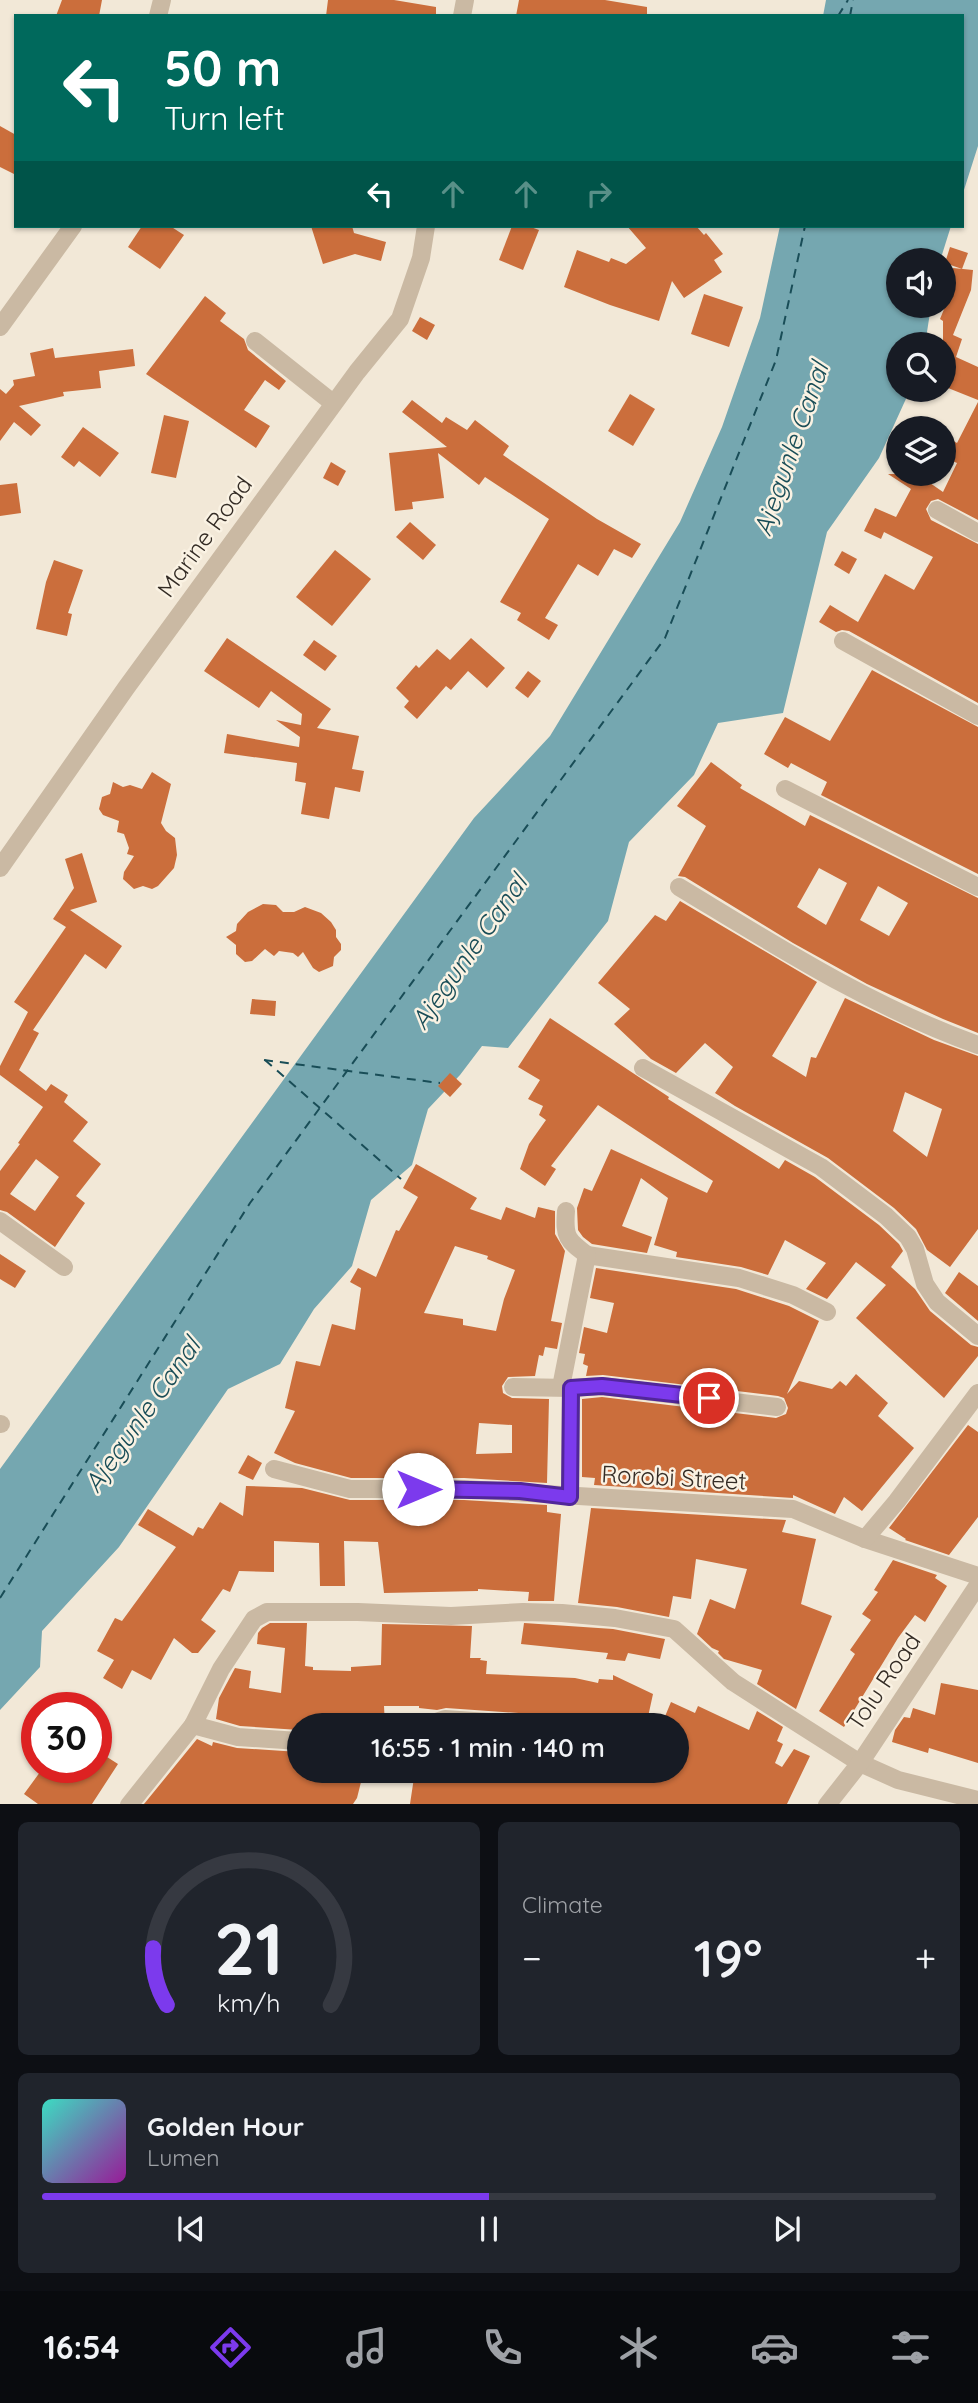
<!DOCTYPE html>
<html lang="en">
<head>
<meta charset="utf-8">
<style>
  :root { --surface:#171b24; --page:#20242c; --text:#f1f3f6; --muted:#9ea1a6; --line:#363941; --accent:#7c3aed }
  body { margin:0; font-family:Quicksand,sans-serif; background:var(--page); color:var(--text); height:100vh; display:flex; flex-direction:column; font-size:26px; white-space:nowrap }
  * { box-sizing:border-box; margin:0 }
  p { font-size:23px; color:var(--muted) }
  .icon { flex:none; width:38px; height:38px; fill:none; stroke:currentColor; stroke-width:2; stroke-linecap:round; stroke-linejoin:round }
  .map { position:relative; height:1804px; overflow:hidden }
  .drawer { display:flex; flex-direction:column; gap:18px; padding:18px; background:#0d0f14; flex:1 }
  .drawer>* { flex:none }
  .guide { position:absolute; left:14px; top:14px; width:950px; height:214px; border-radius:0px; box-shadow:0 2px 5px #0004; background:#00695c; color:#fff; overflow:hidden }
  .tools { position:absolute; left:886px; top:248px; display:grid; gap:14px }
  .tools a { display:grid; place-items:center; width:70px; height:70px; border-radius:50%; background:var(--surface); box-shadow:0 2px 5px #0004; font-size:35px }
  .speed { position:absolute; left:21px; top:1692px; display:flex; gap:14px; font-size:35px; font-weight:700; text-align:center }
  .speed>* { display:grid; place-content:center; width:91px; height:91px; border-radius:50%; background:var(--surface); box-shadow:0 2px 5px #0004; line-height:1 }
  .speed .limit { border:10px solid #d22; background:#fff; color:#111 }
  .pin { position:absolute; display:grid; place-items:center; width:60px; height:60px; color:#fff; margin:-30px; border:4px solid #fff; border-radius:50%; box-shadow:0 2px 7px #0007 }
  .me { position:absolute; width:77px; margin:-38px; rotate:90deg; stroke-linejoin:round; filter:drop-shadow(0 0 5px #0008) }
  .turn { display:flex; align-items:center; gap:24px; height:147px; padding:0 35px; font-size:32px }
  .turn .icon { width:91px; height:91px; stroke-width:2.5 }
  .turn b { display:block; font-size:49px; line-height:60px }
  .lanes { display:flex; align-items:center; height:66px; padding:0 35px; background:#0003; justify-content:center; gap:35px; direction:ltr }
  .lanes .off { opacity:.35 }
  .big { font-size:52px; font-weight:600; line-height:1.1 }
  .drawer .tile { flex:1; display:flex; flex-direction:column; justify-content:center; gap:10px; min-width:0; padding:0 24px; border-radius:10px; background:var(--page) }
  .drawer .dial { align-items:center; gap:0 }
  .dial svg { height:182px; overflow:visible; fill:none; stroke:var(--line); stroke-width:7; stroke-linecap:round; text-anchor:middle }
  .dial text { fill:var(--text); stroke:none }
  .song { display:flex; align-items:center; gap:21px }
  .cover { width:84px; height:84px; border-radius:10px; background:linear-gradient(135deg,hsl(170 70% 55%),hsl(300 70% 35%)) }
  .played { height:7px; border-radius:4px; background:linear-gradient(90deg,var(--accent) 50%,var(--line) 50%) }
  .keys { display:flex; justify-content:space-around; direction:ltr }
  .heat { display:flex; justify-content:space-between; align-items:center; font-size:38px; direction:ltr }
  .drawer .tiles { flex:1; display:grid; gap:18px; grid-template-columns:1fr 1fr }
  .tile:last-child { grid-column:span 2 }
  .trip { position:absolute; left:287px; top:1713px; width:402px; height:70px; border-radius:35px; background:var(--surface); box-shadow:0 2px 5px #0004; font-weight:600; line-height:70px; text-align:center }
  .tab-bar { display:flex; height:112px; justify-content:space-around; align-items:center; background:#090b0e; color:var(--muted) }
  .tab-bar .icon { width:49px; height:49px }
  .tab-bar .active { color:var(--accent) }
  .tab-bar b { font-size:32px; color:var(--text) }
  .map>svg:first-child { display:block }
  .water { fill:#75a7b0 }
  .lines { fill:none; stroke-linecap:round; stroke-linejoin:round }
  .ferry { stroke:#194d57; stroke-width:2; stroke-dasharray:9 7; stroke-linecap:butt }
  .building { fill:#cb6e3c; fill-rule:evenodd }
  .minor { stroke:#cab9a3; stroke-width:18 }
  .route-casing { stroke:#51269a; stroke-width:18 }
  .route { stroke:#7c3aed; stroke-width:12 }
  .labels { text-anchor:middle; stroke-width:5; stroke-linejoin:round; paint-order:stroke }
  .street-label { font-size:24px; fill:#342c25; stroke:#faf2e3 }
  .water-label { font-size:26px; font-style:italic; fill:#194d57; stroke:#faf2e3 }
</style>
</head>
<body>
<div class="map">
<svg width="978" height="1805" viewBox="0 0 978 1805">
  <rect width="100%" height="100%" fill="#f2e8d7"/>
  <!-- water -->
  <g class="water">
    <polygon points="826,0 978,0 978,146 963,193 962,16 823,16"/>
    <polygon points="780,226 951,226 940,261 898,261 898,306 931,306 925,345 898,345 898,390 910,390 879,458 827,532 783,713 718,723 694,775 629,842 608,921 508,1048 482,1046 460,1075 428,1109 412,1165 371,1200 352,1266 314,1309 280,1364 228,1389 119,1547 42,1631 40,1667 0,1710 0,1469 474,818 550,736 680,522 722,427 760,318"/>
  </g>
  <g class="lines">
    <!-- ferry -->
    <g class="ferry">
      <polyline points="838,16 848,0"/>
      <polyline points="850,16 853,0"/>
      <polyline points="264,1060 440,1083"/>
      <polyline points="265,1060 401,1179"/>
      <polyline points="0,1598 250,1203 665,638 776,360 805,226"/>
    </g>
  </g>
  <!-- building -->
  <g class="building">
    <polygon points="62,0 102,0 99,16 56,16"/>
    <polygon points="328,0 394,0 436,7 436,16 326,16"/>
    <polygon points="519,0 605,0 647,7 647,16 516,16"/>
    <polygon points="0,126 16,135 16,175 0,167"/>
    <polygon points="142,226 170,226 184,235 160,269 128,247"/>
    <polygon points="311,226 352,226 354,233 386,242 381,261 355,254 323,264"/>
    <polygon points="512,226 528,226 539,230 523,270 499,260"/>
    <polygon points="627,226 696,226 704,235 706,233 723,254 714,260 722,272 684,298 672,281 659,321 610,305 564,287 577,250 609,262 611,258 626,264 646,248"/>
    <polygon points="950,247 968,253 962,269 945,263"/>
    <polygon points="953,268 973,270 971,290 953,335 962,339 956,357 978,367 978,400 943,386 943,321 940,319 951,292"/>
    <polygon points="704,294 743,307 729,347 691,334"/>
    <polygon points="205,296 226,313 220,321 244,339 248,350 286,381 279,390 265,380 244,410 270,426 256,448 146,374"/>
    <polygon points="420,317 435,325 427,340 412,331"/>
    <polygon points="53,348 55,358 133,349 135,366 99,371 101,388 63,392 64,396 19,406 41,425 31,436 14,422 0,441 0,389 6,394 14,385 13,380 35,376 30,353"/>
    <polygon points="630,394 655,409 633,446 608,431"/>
    <polygon points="412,400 442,423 446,417 467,430 475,420 509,446 503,455 597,519 641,544 632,558 614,549 598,576 578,564 545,618 558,625 549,640 517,620 521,613 500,602 549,519 485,477 479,485 438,453 444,498 412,502 413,509 395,511 389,453 447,447 402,412"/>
    <polygon points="978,402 978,520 938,499 931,501 926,509 931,520 978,544 978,703 849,631 842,630 836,632 819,622 830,605 858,622 885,574 914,590 933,557 884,532 881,539 864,531 875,508 896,517 911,489 888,474 917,474 943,492 957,463 943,457 943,435 957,443"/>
    <polygon points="164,415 189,421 176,478 151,473"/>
    <polygon points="83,427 119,453 100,477 79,461 74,467 61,457"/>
    <polygon points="331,462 346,471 338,486 323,478"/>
    <polygon points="17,483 21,513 0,516 0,485"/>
    <polygon points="410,522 436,545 423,560 396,537"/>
    <polygon points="335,550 371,579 332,626 296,597"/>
    <polygon points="842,551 857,559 849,574 834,565"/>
    <polygon points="54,560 83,570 68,613 72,614 67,636 36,629 46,582"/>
    <polygon points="227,638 331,709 317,728 359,736 352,769 364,771 360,792 335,787 329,819 301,814 306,783 295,781 297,763 224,753 227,734 299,747 300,737 276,720 301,725 302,714 271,691 259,708 204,671"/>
    <polygon points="471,638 505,668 487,688 468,671 451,690 446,686 417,719 404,707 409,701 396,688 416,665 419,668 437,649 450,660"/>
    <polygon points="314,640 337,656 325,671 303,655"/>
    <polygon points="872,670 978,727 978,874 821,795 827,782 791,763 788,768 764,754 785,717 830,741"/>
    <polygon points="528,671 541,681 528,698 515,688"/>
    <path d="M711 762 742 785 740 788 805 826 810 815 978 898V1033L943 1019 867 984 793 943 685 877 678 876 706 826 677 806ZM819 868 847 883 826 925 797 907ZM878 886 908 903 889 936 860 920Z"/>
    <polygon points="152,772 171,784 161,823 166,831 175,838 177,855 174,868 158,886 152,889 143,886 134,889 123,879 124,872 134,856 127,854 129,848 124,834 117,832 119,821 103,815 99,809 102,797 110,794 113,782 123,787 130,785 142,789"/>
    <path d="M82 853 97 902 70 910 122 946 106 969 85 954 33 1030 39 1033 19 1070 46 1091 51 1084 68 1095 64 1102 88 1122 73 1141 101 1164 76 1196 85 1203 55 1247 7 1212 0 1210V1171L20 1144 18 1143 43 1107 0 1075V1066L28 1012 14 1002 66 927 53 919 74 888 65 859ZM36 1159 59 1177 35 1211 10 1194Z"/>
    <path d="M680 901 817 982 772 1056 806 1077 811 1057 816 1058 845 998 934 1040 978 1056V1229L950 1267 927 1250 916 1229 894 1208 828 1158 735 1106 715 1093 733 1067 705 1043 676 1073 651 1059 614 1024 630 1009 598 983 655 915 666 921ZM905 1092 942 1109 927 1157 893 1131Z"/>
    <polygon points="263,904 276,905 283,912 294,912 305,907 321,913 331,922 336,930 336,937 341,944 341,950 334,957 333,966 319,972 313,968 303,952 298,957 293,953 279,951 274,956 265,949 252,961 245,962 236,954 236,945 226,937 236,931 237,924 248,912"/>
    <polygon points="252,999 276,1001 275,1016 250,1014"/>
    <polygon points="550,1018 669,1097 668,1099 779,1169 785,1160 815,1177 879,1225 899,1244 903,1251 891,1267 915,1289 930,1311 971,1345 978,1347 978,1356 944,1398 856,1318 886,1285 856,1262 827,1299 806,1289 826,1263 785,1240 768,1275 741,1267 676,1257 677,1252 654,1245 668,1198 641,1178 622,1226 652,1237 647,1253 592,1244 583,1237 578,1230 577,1208 584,1188 592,1191 611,1149 707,1193 713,1181 598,1105 551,1166 556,1169 545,1186 520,1169 529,1144 546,1120 539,1115 543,1106 528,1099 540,1080 518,1067"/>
    <polygon points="450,1073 462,1084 450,1097 438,1086"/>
    <path d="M416 1164 477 1198 470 1209 501 1220 506 1207 535 1218 538 1207 555 1211V1234L565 1251 551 1321 562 1323 557 1349 545 1347 543 1356 539 1355 535 1376 508 1377 502 1386 503 1393 512 1398 549 1399 547 1483 464 1478H351L295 1463 274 1453 295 1411 285 1408 296 1361 320 1366 332 1324 355 1330 361 1288 350 1282 358 1268 376 1277 396 1230 399 1231 418 1197 403 1188ZM455 1246 488 1256 487 1259 515 1270 504 1299 496 1331 463 1325V1319L424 1313ZM479 1423 512 1425V1453L476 1454Z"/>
    <polygon points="0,1254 26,1271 15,1288 0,1279"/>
    <polygon points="596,1268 736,1289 789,1306 819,1321 787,1394 799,1381 832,1389 840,1381 846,1386 856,1374 888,1403 878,1416 914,1448 862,1511 844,1497 835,1514 793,1495 793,1498 594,1485 595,1478 582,1477 582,1399 602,1397 776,1418 786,1414 788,1408 784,1398 778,1396 603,1375 586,1376 588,1366 583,1364 585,1354 579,1353 584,1327 607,1333 614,1303 590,1298"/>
    <polygon points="959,1272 978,1286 978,1321 945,1293"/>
    <polygon points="968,1425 978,1432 978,1517 949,1555 905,1540 906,1539 889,1528"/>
    <polygon points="248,1455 262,1463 253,1480 238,1473"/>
    <polygon points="246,1486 302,1488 350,1500 464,1500 547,1505 547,1512 561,1514 554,1601 528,1601 529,1592 478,1589 478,1591 384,1593 378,1542 344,1541 345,1586 320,1586 319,1543 274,1541 274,1572 239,1571 230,1592 223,1589 201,1620 216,1631 198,1653 192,1653 174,1638 151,1680 132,1670 122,1689 103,1678 114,1660 97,1651 115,1618 122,1621 176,1547 138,1525 148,1509 193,1536 198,1527 203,1529 220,1502 243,1516"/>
    <polygon points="591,1508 786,1520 782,1532 816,1539 801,1604 832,1616 796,1709 757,1684 762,1670 724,1659 718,1653 719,1651 712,1648 697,1634 710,1599 735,1609 747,1569 696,1559 691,1599 673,1596 669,1617 617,1607 578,1603"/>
    <polygon points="893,1560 937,1575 935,1578 947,1586 925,1622 915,1615 898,1638 844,1727 819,1711 855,1654 850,1650 871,1620 862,1614 878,1592 874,1590"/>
    <polygon points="270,1623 307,1623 305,1666 313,1667 313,1670 351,1671 351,1667 381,1665 382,1624 472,1626 470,1658 481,1658 480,1660 487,1661 486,1674 575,1678 598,1683 599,1679 613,1680 613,1675 653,1694 646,1726 557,1726 553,1717 547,1715 446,1708 437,1710 419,1708 419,1706 384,1706 385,1726 299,1726 299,1730 240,1726 216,1719 219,1698 235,1668 251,1671 249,1688 281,1693 285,1648 257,1644 258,1633 262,1628"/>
    <polygon points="524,1623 613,1629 665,1639 660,1659 628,1653 625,1661 606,1659 608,1653 521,1644"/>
    <polygon points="941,1683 978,1690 978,1763 929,1748 928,1753 892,1742 895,1730 904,1717 910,1718 913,1708 935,1715"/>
    <polygon points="671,1702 695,1713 698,1706 749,1730 757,1711 783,1727 777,1741 783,1744 775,1763 782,1767 794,1749 810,1756 787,1804 410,1804 415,1771 677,1771 677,1726 661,1726"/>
    <polygon points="197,1739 212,1746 213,1742 237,1748 299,1752 299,1771 352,1771 363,1774 357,1798 353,1804 144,1804"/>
    <polygon points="96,1750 118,1764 92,1804 38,1804 24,1794 43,1768 96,1768"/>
  </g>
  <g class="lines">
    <!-- minor -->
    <g class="minor">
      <polyline points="158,16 162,0"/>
      <polyline points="462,16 465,0"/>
      <polyline points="0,327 73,226"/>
      <polyline points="255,341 333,403"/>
      <polyline points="937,510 978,533"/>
      <polyline points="843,641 978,716"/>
      <polyline points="785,789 978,887"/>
      <polyline points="0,868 126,688 357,372 400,319 421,258 426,226"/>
      <path d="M679 887C775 945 871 1007 978 1045"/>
      <polyline points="643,1068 821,1167 886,1216 908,1237 915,1249 925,1284 937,1302 978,1336"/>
      <polyline points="0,1221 64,1267"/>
      <polyline points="587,1255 739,1278 793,1295 827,1312"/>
      <polyline points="513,1387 571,1388 602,1386 777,1407"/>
      <path d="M561 1387 587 1255C567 1240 564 1237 566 1211"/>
      <polyline points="0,1424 1,1424"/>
      <polyline points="274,1469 350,1489 464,1489 793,1509 865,1539 978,1576"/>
      <polyline points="570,1497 571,1388"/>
      <polyline points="865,1539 897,1501 978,1393"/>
      <polyline points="193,1725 238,1737 299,1741"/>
      <polyline points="424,1726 445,1719 546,1726"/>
      <polyline points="129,1805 193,1725 221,1669 254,1619 267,1612 358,1612 451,1616 523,1612 562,1613 615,1618 674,1629 733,1682 860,1763 898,1780 978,1800"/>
      <polyline points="827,1805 860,1763 978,1585"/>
    </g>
  </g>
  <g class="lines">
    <!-- route casing -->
    <g class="route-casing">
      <polyline id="route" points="418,1489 520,1491 570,1497 571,1388 602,1386 709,1398"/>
    </g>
    <!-- route -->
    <use href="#route" class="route"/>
  </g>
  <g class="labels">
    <!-- street labels -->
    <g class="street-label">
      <text transform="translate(205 537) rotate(-54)" y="8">Marine Road</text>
      <text transform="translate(674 1478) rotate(3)" y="8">Rorobi Street</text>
      <text transform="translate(884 1682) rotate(-56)" y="8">Tolu Road</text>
    </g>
    <!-- water labels -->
    <g class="water-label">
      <text transform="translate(791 449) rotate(-71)" y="9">Ajegunle Canal</text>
      <text transform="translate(469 952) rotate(-55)" y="9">Ajegunle Canal</text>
      <text transform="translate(142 1415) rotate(-55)" y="9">Ajegunle Canal</text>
    </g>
  </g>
</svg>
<div class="tools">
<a><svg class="icon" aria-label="sound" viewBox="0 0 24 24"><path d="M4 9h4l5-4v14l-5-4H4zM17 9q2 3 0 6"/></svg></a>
<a><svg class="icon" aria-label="search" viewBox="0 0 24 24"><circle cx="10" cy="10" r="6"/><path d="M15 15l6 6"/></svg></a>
<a><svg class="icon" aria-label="layers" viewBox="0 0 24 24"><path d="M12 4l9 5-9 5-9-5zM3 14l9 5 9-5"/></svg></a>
</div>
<div class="speed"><div class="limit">30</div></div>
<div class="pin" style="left:709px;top:1398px;background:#d93025"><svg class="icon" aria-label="arrive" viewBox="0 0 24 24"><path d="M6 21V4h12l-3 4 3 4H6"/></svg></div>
<svg class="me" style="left:418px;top:1489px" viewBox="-20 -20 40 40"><circle r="19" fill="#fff"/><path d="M0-13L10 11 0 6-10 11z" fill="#7c3aed"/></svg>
<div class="trip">16:55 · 1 min · 140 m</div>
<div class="guide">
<div class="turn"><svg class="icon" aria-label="left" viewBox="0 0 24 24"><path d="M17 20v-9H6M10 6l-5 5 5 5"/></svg><div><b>50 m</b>Turn left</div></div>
<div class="lanes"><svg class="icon" aria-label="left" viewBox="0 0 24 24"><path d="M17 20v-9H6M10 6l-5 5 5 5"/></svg><svg class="icon off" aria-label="ahead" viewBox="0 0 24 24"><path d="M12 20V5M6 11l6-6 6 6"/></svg><svg class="icon off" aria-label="ahead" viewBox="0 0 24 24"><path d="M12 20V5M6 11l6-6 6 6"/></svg><svg class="icon off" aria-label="right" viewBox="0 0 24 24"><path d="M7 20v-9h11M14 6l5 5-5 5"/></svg></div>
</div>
</div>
<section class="drawer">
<div class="tiles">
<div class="tile dial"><svg viewBox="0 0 100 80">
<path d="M14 69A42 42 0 1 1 86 69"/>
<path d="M14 69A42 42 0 0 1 8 44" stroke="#7c3aed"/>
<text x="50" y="56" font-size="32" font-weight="700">21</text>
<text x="50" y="72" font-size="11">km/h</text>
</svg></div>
<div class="tile"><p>Climate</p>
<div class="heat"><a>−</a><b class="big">19°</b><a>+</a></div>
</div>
<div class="tile">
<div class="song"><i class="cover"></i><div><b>Golden Hour</b><p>Lumen</p></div></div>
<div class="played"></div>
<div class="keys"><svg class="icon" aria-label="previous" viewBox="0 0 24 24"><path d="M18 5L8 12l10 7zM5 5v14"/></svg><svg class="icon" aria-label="pause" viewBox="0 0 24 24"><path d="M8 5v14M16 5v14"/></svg><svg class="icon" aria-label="next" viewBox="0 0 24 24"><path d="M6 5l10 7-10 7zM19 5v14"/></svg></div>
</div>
</div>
</section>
<nav class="tab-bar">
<b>16:54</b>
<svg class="icon active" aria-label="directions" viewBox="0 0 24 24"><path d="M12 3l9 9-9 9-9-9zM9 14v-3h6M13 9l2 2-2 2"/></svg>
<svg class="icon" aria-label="music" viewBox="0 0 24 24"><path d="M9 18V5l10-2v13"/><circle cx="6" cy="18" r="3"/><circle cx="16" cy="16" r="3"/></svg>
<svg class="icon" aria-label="phone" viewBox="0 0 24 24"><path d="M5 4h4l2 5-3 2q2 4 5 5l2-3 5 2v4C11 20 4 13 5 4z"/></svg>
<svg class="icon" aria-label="climate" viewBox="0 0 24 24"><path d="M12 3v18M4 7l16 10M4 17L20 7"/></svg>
<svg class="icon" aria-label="car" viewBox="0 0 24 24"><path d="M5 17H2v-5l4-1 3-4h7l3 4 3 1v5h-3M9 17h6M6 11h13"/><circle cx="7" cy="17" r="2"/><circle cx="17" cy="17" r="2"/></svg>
<svg class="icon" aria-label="filters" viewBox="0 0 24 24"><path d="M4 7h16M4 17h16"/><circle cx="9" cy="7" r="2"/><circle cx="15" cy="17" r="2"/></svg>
</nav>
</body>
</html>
